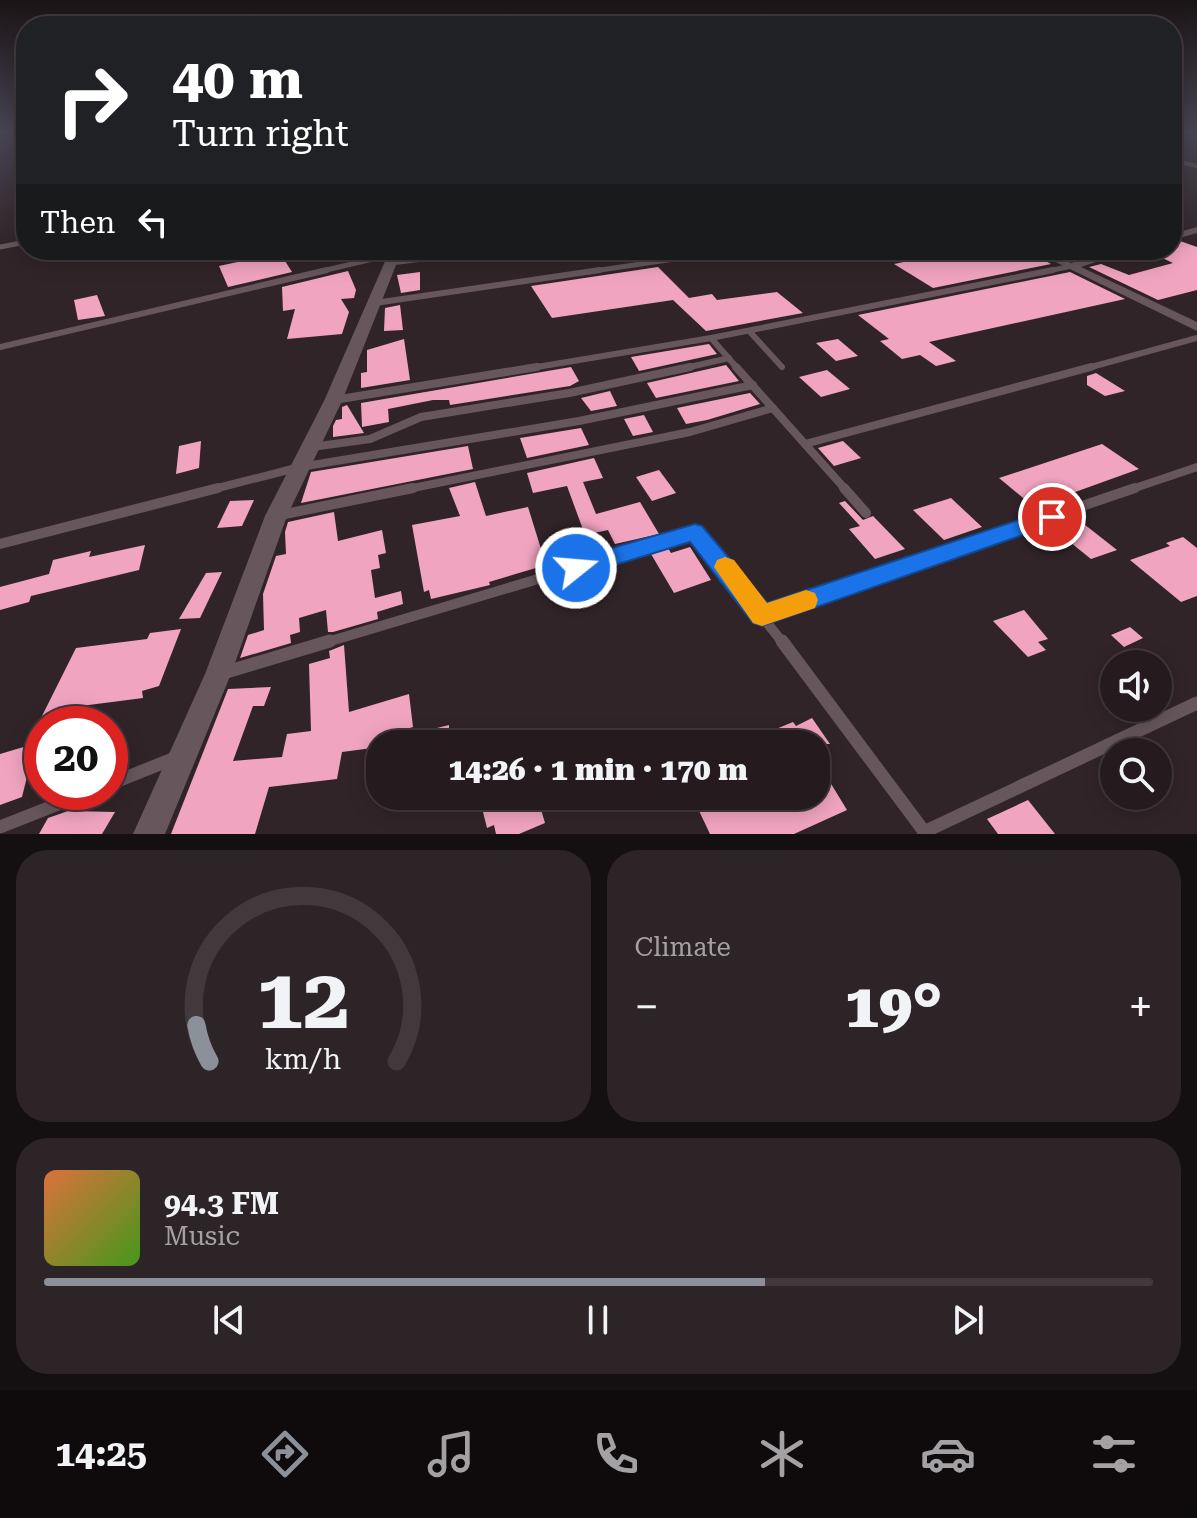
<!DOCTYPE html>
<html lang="en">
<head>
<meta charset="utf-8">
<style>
  :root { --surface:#251b1e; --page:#2d2427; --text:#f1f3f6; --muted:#a3a1a4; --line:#42393c; --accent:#8c9099 }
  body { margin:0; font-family:"Roboto Serif",serif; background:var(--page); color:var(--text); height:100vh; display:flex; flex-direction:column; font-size:30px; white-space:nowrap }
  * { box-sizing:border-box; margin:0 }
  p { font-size:26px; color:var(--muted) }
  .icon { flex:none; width:44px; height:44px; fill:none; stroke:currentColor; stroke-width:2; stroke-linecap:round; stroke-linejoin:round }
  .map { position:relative; height:834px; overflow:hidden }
  .panel { display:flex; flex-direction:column; gap:16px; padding:16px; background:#140f10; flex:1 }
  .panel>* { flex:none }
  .hud { position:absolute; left:16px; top:16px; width:1166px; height:244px; border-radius:32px; box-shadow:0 4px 20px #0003,0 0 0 2px var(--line); background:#202124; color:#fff; overflow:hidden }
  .tools { position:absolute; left:1100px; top:650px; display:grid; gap:16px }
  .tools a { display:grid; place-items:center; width:72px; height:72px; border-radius:50%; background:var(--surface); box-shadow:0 4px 20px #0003,0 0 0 2px var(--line); font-size:40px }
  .speed { position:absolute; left:24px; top:706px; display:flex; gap:16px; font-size:40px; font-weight:700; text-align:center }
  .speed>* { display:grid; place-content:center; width:104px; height:104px; border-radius:50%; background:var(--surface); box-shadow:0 4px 20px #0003,0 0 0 2px var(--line); line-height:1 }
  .speed .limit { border:12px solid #d22; background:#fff; color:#111 }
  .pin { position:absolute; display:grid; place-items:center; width:68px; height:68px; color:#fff; margin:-34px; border:4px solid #fff; border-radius:50%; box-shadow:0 2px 8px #0007 }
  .me { position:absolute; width:88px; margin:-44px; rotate:73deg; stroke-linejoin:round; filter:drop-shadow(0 0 6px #0008) }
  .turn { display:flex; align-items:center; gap:28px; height:168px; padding:0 24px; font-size:36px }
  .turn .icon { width:104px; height:104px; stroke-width:2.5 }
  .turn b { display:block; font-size:56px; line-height:68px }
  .then { display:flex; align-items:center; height:76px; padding:0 24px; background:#0003; gap:16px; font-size:30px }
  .big { font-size:60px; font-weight:800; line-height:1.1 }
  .panel .widget { flex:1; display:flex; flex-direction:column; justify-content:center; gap:12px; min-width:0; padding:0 28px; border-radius:32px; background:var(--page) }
  .panel .dial { align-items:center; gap:0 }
  .dial svg { height:208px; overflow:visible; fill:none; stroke:var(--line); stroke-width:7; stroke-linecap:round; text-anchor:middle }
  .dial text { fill:var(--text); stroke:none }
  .song { display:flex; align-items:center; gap:24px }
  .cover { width:96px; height:96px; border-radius:12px; background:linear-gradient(135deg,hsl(20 70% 55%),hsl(100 70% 35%)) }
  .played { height:8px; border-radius:4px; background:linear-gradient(90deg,var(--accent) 65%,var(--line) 65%) }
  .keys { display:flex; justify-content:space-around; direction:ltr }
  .heat { display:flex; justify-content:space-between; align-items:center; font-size:44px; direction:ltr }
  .panel .tiles { flex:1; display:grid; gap:16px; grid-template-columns:1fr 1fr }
  .widget:last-child { grid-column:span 2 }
  .trip { position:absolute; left:366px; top:730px; width:464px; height:80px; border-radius:32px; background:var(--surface); box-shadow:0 4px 20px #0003,0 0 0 2px var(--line); font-weight:800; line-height:80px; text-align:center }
  .tab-bar { display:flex; height:128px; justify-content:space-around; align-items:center; background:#0f0b0c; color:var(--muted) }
  .tab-bar .icon { width:56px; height:56px }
  .tab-bar .on { color:var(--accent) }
  .tab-bar b { font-size:36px; color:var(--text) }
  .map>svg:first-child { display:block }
  .building { fill:#f1a4c0 }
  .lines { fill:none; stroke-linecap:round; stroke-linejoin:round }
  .service-far5 { stroke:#67575c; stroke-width:4 }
  .service-far4 { stroke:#67575c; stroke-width:5 }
  .service-far3 { stroke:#67575c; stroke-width:6 }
  .service-far2 { stroke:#67575c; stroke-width:8 }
  .service-far1 { stroke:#67575c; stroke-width:10 }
  .service { stroke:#67575c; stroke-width:13 }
  .minor { fill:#67575c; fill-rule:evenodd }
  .tertiary { fill:#67575c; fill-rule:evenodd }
  .route { fill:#1a73e8; stroke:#114b97; stroke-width:2 }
  .slow { fill:#f59e0b }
</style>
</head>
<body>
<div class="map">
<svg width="1197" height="834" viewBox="0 0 1197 834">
  <rect width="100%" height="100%" fill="#312428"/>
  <!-- building -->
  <g class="building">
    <polygon points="1180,241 1197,247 1197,290 1158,300 1089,267 1101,264 1129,275 1173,263 1145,250 1172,250 1172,243"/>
    <polygon points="962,250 1025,250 1051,264 933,288 894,264"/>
    <polygon points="280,253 292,272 228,287 219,266"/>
    <polygon points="658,267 689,298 712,294 717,300 777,292 803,313 706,331 673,300 552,318 531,286"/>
    <polygon points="348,271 356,290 354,298 341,299 349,312 342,334 287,339 295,309 283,311 282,287"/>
    <polygon points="420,272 420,290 401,293 397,275"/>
    <polygon points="1070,272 1125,299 929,342 956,361 936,366 920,355 902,359 880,341 889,339 858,315"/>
    <polygon points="97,295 105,316 78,320 74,300"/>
    <polygon points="400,305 403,330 384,331 385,308"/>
    <polygon points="404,339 410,380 361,388 361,373 367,372 367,350"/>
    <polygon points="838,339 858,356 836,361 816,343"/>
    <polygon points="709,344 717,354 639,371 631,357"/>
    <polygon points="726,365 739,381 656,398 647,383"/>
    <polygon points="571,367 579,381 570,386 450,405 449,400 433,400 388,409 389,422 362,427 361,403"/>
    <polygon points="827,370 850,389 821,397 799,377"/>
    <polygon points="1096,373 1125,391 1105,396 1087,385 1087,376"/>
    <polygon points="610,391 617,406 591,411 581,398"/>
    <polygon points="750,393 760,404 707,420 686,424 677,408"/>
    <polygon points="347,405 364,433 333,437 333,426 336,420 342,419 342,407"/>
    <polygon points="644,415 653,432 633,436 624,419"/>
    <polygon points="581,428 589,445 527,458 520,438"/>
    <polygon points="201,441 199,468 176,474 179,446"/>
    <polygon points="843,441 861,458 834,466 818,448"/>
    <polygon points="1102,444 1139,469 1053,500 1060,505 1040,512 999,478"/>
    <polygon points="468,446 473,469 301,503 311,472"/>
    <polygon points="594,458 603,478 583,482 596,514 640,502 659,534 615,544 608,530 585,535 567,486 533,493 527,473"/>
    <polygon points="659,470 676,493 652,501 636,477"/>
    <polygon points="475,482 486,516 528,507 546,565 489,582 490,585 431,599 429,590 424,592 412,525 460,516 449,488"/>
    <polygon points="951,498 982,527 944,540 913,510"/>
    <polygon points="254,500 242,526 217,528 230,501"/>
    <polygon points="845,501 863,520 873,516 905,549 875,559 849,529 860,526 839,503"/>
    <polygon points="334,512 338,541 382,530 386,553 378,555 380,568 371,570 375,598 401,591 403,604 377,612 378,619 333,632 328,632 326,610 299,618 300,632 290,635 291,643 240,658 248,635 264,630 263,594 276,556 286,554 285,532 288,522"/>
    <polygon points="1075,517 1117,550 1091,559 1050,526"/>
    <polygon points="1183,537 1197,548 1197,596 1181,602 1130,560 1170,546 1166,543"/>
    <polygon points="145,545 139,570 31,596 29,602 0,610 0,587 49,574 53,560 91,551 89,557"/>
    <polygon points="690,547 711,580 674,593 651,554 668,548 671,553"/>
    <polygon points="222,572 200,618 179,619 206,573"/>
    <polygon points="1024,610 1048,639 1038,642 1046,650 1028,657 993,621"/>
    <polygon points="1130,627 1143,638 1124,647 1111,635"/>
    <polygon points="181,629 159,686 142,691 143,698 81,706 73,724 42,724 38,759 31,761 22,797 0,805 0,754 27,746 76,648 147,639 150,633"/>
    <polygon points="344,645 349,712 409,694 413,727 387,735 388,744 380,747 342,752 337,779 269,787 255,834 171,834 228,689 271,687 264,706 253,706 233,761 282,757 287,734 311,731 309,664 330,658 329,651"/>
    <polygon points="812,718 830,744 740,744 793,722 796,726"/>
    <polygon points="449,725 449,744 430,744 429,730"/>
    <polygon points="816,759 847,810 794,834 710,834 692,796 816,796"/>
    <polygon points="486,796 537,796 545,823 519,834 496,834 494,825 487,828 483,812 490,809"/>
    <polygon points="1028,800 1055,834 998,834 987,819"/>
    <polygon points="68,811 115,812 102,834 39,834 48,818"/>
  </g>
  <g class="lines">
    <!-- service-far5 -->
    <polyline class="service-far5" points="1172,160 1197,166"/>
    <!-- service-far4 -->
    <g class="service-far4">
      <polyline points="0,247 26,242"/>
      <polyline points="391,263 495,250"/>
      <polyline points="318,272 394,254"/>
      <polyline points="587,272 735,250"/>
      <polyline points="1043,272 1072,266"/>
    </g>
    <!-- service-far3 -->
    <g class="service-far3">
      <polyline points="375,303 600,270"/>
      <polyline points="750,332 782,367"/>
      <polyline points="711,338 1053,270"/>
      <polyline points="0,347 327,270"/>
      <polyline points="525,369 711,338 738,369"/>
      <polyline points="681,369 729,358"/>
      <polyline points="1084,369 1197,338"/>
    </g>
    <!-- service-far2 -->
    <g class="service-far2">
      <polyline points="736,367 846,490"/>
      <polyline points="334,400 537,367"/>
      <polyline points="805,444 1091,367"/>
      <polyline points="312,447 370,439 421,417 569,393 690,367"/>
      <polyline points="210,490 300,467 579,421 753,385"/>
      <polyline points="403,490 690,432 773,408"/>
      <polyline points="1129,490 1197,467"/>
    </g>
    <!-- service-far1 -->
    <g class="service-far1">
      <polyline points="844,488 866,513"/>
      <polyline points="280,515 413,488"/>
      <polyline points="0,544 218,488"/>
      <polyline points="762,615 1135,488"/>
      <polyline points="324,643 695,532 783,643"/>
    </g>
    <!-- service -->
    <g class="service">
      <polyline points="782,641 926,834"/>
      <polyline points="223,673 330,641"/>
      <polyline points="110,784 175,758"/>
      <polyline points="0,827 89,792"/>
      <polyline points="924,832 1197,703"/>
    </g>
    <!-- minor -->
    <g class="minor">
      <polygon points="1197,227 1197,233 1172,240 1172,234"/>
      <polygon points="1031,250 1045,250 1071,263 1115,250 1132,250 1081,267 1197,322 1197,331"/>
    </g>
    <!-- tertiary -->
    <polygon class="tertiary" points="390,250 402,250 342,401 287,516 231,674 165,834 133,834 205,674 265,516 324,401"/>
  </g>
  <!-- sky -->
  <linearGradient id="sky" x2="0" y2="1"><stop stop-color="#1b1416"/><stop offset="0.53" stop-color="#484553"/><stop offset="1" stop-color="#484553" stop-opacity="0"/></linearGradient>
  <rect width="1197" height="249" fill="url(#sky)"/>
  <!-- route -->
  <polygon class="route" points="1052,509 1063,517 1060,522 762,626 753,623 690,542 576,577 567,575 564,568 567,561 695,524 702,526 767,603"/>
  <!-- slow -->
  <polygon class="slow" points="725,557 734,560 767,603 806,590 815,593 818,600 815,608 762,626 753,623 714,567 717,560"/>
</svg>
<div class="tools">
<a><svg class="icon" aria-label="sound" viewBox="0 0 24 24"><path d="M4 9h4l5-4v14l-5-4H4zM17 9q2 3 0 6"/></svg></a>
<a><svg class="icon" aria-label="search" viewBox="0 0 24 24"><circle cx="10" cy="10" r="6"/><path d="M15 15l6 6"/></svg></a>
</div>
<div class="speed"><div class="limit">20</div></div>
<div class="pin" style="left:1052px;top:517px;background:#d93025"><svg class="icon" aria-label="arrive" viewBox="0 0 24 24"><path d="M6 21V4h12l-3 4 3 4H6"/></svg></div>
<svg class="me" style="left:576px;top:568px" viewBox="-20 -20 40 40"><circle r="17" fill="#1a73e8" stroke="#fff" stroke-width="3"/><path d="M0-11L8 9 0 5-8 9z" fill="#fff"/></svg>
<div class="trip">14:26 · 1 min · 170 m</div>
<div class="hud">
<div class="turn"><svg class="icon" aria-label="right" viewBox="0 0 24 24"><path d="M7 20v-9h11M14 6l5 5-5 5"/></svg><div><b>40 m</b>Turn right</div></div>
<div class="then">Then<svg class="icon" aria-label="left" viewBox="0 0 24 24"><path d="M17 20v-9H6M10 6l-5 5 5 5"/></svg></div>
</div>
</div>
<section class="panel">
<div class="tiles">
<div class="widget dial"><svg viewBox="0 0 100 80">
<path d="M14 69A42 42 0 1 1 86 69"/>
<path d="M14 69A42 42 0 0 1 9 55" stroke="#8c9099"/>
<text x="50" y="56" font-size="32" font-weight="700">12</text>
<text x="50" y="72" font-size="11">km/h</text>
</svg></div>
<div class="widget"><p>Climate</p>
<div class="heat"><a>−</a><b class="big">19°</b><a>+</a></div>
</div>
<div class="widget">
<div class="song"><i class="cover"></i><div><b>94.3 FM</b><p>Music</p></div></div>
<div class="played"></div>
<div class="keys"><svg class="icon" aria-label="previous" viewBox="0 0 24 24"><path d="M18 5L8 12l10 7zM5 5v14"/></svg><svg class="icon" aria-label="pause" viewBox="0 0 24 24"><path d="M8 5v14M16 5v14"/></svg><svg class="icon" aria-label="next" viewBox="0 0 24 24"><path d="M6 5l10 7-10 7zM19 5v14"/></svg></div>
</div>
</div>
</section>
<nav class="tab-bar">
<b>14:25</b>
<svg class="icon on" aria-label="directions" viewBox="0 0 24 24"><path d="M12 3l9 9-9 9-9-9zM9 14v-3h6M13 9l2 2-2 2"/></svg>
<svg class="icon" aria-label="music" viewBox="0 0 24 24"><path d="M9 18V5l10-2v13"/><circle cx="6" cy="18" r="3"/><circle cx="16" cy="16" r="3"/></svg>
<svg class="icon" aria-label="phone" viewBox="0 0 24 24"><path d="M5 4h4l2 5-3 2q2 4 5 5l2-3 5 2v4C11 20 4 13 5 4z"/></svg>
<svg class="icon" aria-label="climate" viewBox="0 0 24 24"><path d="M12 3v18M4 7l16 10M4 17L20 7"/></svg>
<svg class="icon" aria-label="car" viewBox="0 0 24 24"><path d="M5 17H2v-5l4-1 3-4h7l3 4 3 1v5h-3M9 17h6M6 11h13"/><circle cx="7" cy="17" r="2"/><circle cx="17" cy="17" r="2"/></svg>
<svg class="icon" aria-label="filters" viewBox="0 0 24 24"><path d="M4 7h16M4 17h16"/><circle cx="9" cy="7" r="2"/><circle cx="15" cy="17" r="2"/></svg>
</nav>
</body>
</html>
